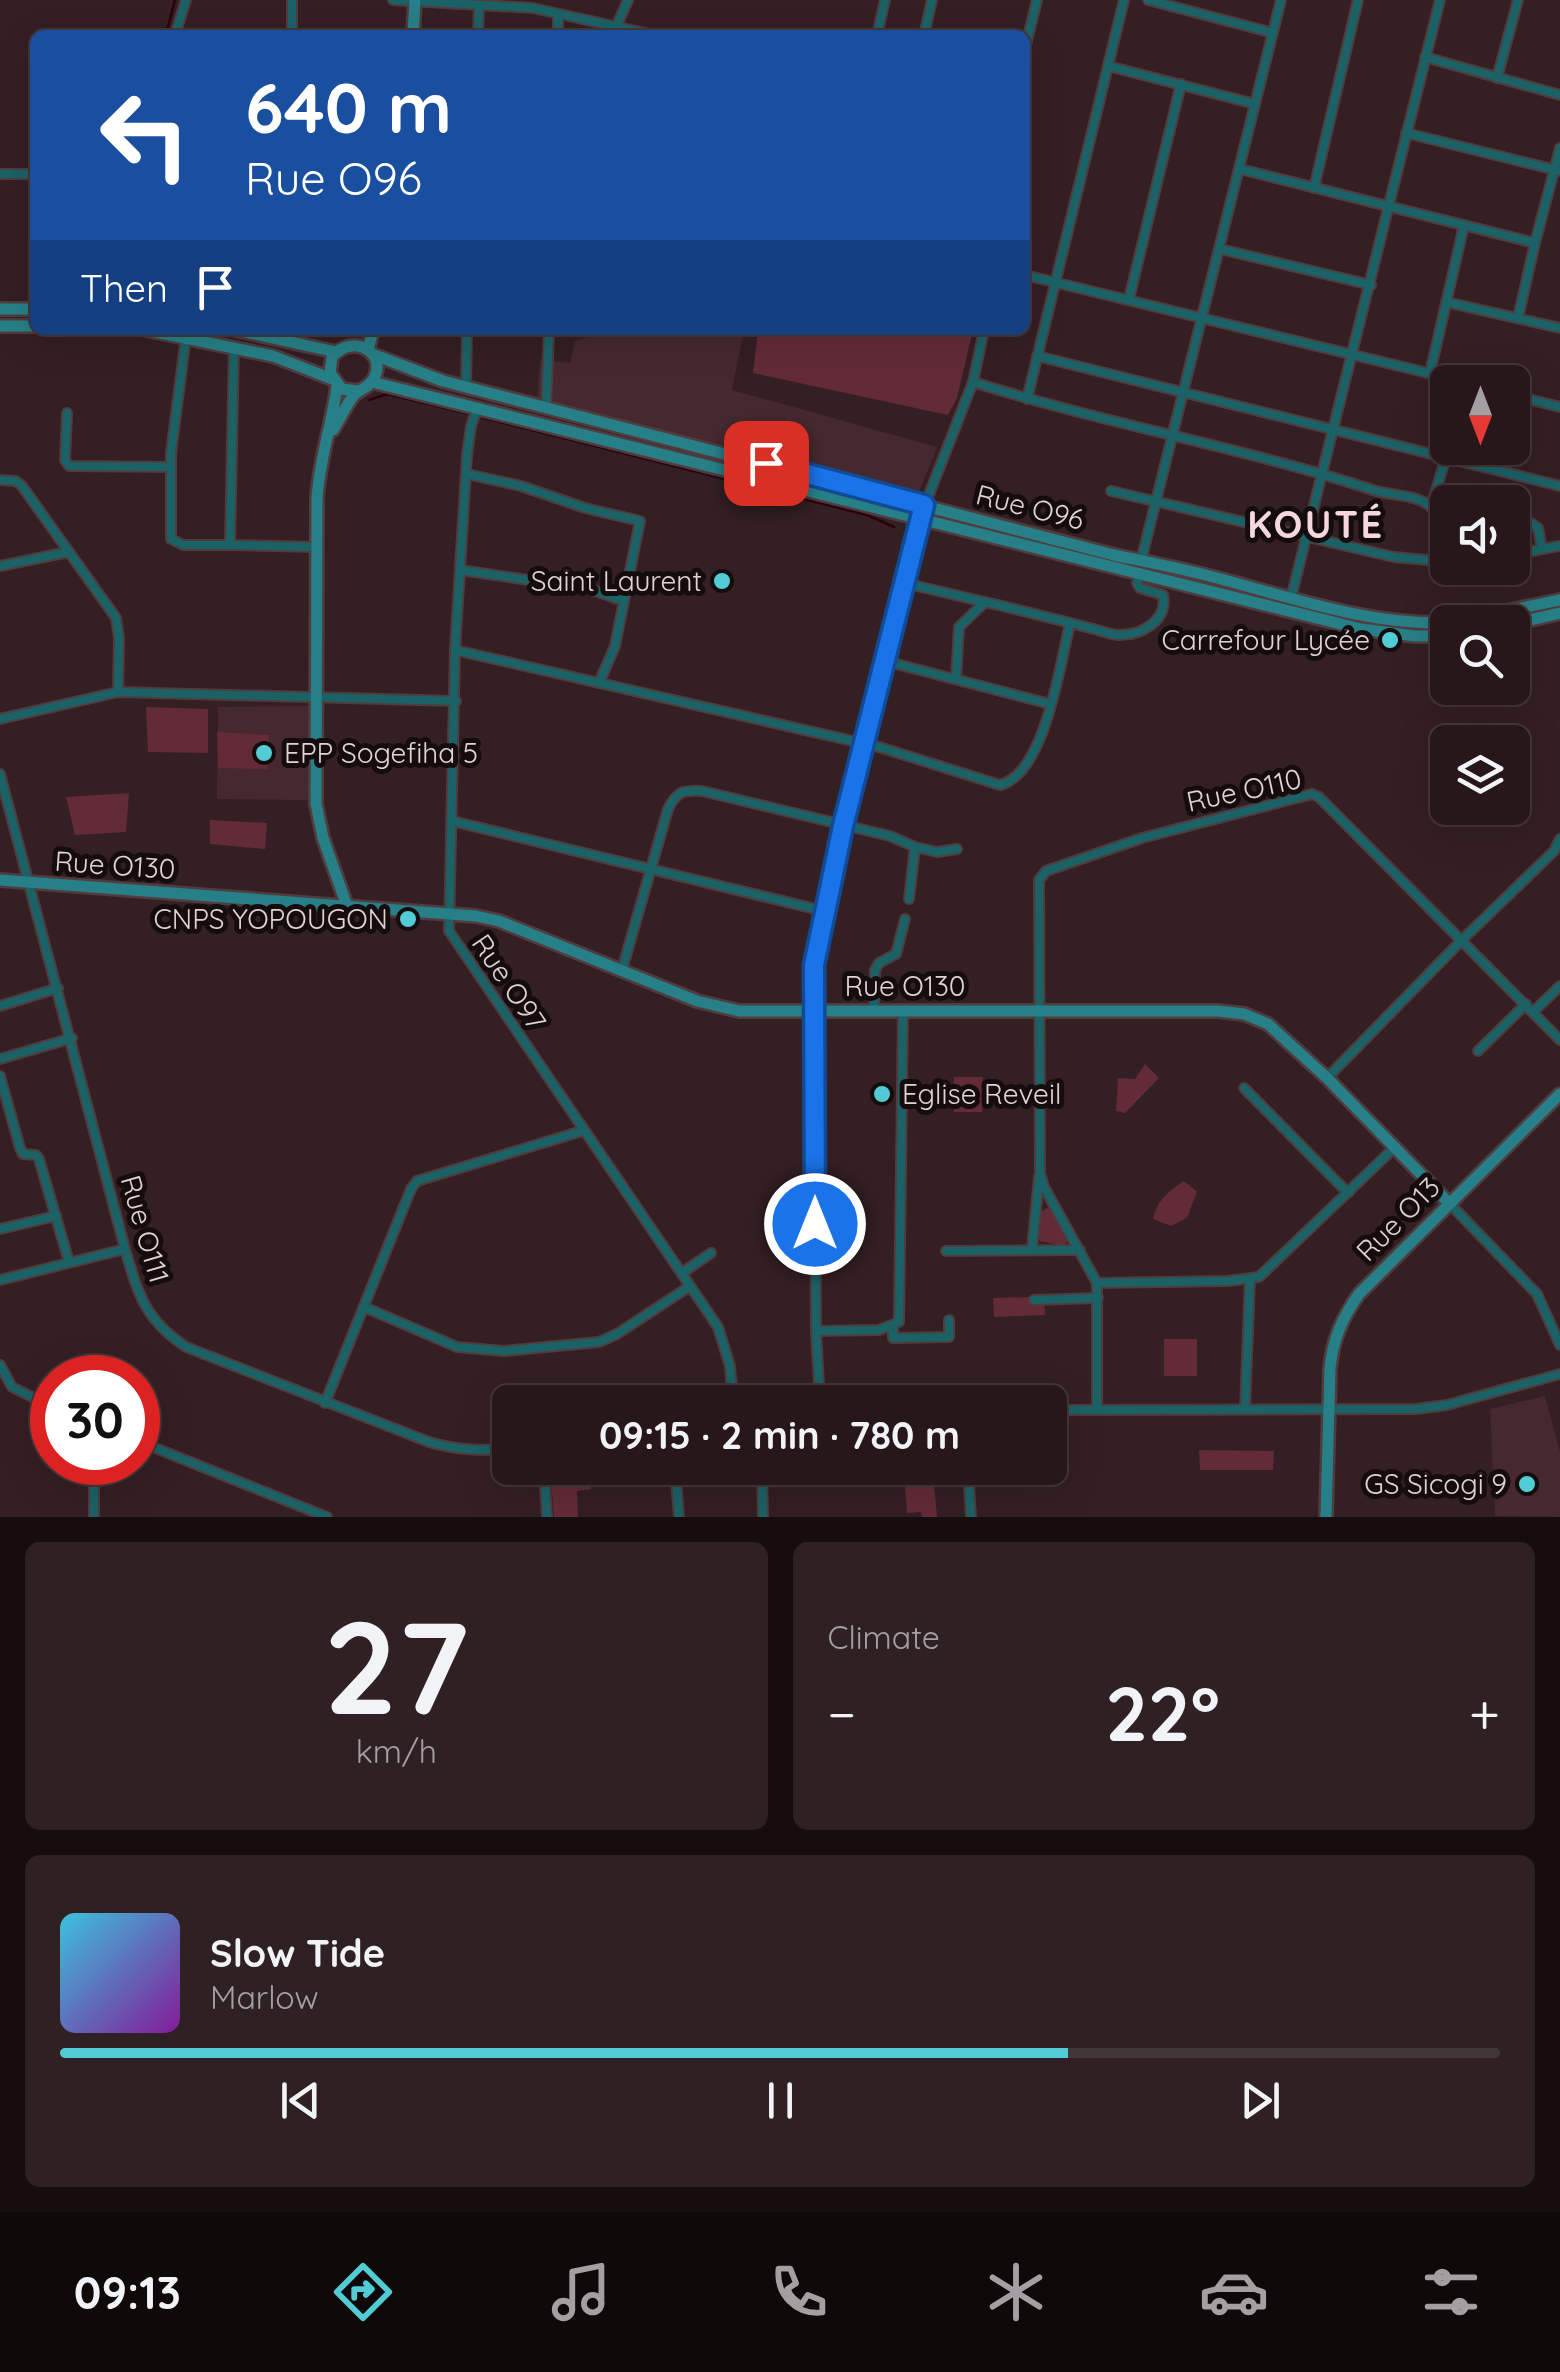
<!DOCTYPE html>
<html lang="en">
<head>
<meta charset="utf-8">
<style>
  :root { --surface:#27171a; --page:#2f2023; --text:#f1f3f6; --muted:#a49fa2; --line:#433639; --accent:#51ccd5 }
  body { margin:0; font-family:Quicksand,sans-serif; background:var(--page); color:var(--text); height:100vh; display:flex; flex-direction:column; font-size:38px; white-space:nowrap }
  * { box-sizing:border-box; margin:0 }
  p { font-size:32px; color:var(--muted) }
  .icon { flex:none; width:55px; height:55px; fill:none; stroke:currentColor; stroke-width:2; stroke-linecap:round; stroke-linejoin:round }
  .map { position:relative; height:1517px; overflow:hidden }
  .details { display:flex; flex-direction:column; gap:25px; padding:25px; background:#150d0e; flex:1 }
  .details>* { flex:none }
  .banner { position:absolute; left:30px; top:30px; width:1000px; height:305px; border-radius:15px; box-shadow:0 10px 40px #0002,0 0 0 2px var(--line); background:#1a4fa0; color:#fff; overflow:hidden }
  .needle { width:65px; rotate:180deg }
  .controls { position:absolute; left:1430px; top:365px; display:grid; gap:20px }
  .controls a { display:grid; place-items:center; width:100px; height:100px; border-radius:15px; background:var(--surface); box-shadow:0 10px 40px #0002,0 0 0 2px var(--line); font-size:50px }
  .speed { position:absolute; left:30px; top:1355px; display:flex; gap:20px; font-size:50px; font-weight:700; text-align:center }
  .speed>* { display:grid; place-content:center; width:130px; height:130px; border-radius:50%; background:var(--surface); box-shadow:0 10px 40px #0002,0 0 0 2px var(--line); line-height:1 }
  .speed .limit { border:15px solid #d22; background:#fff; color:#111 }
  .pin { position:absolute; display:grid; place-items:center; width:85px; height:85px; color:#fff; margin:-42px; border-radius:20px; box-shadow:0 5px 15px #0006 }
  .me { position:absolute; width:110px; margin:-55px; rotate:0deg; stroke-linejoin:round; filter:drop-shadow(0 0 8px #0008) }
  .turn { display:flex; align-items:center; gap:35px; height:210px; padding:0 50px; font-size:45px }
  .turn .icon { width:130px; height:130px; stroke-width:2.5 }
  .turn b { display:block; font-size:70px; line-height:85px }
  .then { display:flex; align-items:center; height:95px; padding:0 50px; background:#0003; gap:20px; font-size:38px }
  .big { font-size:75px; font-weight:700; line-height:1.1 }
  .details .tile { flex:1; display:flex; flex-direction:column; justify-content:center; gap:15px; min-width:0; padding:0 35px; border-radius:15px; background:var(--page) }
  .details .dial { align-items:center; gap:0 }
  .dial b { font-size:130px; line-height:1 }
  .song { display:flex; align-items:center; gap:30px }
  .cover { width:120px; height:120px; border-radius:15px; background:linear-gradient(135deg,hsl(190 70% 55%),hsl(290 70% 35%)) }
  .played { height:10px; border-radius:5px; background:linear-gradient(90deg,var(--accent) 70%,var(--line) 70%) }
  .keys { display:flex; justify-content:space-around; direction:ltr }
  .heat { display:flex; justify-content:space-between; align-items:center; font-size:55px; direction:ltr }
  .details .tiles { flex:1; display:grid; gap:25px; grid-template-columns:1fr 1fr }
  .tile:last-child { grid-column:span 2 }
  .trip { position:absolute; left:492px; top:1385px; width:575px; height:100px; border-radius:15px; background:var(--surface); box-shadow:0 10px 40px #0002,0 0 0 2px var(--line); font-weight:700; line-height:100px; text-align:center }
  .dock { display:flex; height:160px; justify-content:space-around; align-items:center; background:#10090a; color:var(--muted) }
  .dock .icon { width:70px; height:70px }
  .dock .on { color:var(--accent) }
  .dock b { font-size:45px; color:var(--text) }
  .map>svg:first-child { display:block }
  .built { fill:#45292f }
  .green { fill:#632b38 }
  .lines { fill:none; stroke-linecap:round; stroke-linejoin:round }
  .stream { stroke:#2c010e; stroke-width:2.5 }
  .street-casing { stroke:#503c3f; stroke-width:12 }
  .secondary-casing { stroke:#503c3f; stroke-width:16 }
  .street { stroke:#1b6267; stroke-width:8 }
  .secondary { stroke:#278087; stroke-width:11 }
  .route-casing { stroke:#114b97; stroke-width:25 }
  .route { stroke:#1a73e8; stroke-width:18 }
  .poi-dot { fill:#51ccd5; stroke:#150c0e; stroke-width:4 }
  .labels { text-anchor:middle; stroke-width:10; stroke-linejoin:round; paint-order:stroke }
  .street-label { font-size:28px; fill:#e1d3d5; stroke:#150c0e }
  .poi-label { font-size:28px; fill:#e1d3d5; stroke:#150c0e; text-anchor:end }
  .district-label { font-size:38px; font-weight:bold; letter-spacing:2.5px; fill:#f5d8dd; stroke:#150c0e }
</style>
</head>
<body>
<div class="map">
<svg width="1560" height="1517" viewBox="0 0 1560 1517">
  <rect width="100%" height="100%" fill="#341f23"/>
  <!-- built -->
  <g class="built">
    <polygon points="601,330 744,330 732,390 937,447 917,497 537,399 540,360 570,363 575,342"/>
    <polygon points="310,706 312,800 217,799 218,707"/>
    <polygon points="1545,1396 1560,1452 1560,1517 1495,1516 1490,1409"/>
  </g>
  <!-- green -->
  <g class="green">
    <polygon points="758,330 973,330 957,398 948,415 753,373"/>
    <polygon points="146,707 208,709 208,753 148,752"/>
    <polygon points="217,732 269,735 268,769 218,768"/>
    <polygon points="129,793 126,832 75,835 66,797"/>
    <polygon points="210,820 267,823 265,849 210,844"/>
    <polygon points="1145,1064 1159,1078 1125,1113 1116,1111 1118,1078 1135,1079"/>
    <polygon points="954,1077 983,1077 982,1112 954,1112"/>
    <path d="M1184 1181 1197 1192 1187 1218 1171 1226 1153 1219C1157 1200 1168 1192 1184 1181Z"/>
    <polygon points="1047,1208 1053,1209 1069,1239 1064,1246 1040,1241 1036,1231 1038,1214"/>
    <polygon points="1032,1297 1033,1302 1044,1302 1045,1315 994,1317 993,1298"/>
    <rect x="1164" y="1339" width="33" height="37"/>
    <polygon points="1199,1450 1274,1451 1273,1470 1200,1470"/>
    <polygon points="933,1472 937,1517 922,1517 921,1512 907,1513 904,1474"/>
    <polygon points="591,1478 591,1489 577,1491 578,1517 554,1517 551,1480"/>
  </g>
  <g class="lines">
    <!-- stream -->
    <g class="stream">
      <polyline points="162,35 168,27 175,0"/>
      <polyline points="369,400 387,394 445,408 867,515 894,527"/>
    </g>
    <!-- street casing -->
    <g class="street-casing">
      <g id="street">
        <polyline points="393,0 533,8 654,35"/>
        <polyline points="1148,0 1273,33"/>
        <polyline points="616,27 628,0"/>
        <polyline points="175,35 186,0"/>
        <polyline points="292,35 292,0"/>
        <polyline points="478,35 479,5"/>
        <polyline points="558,35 558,14"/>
        <polyline points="877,35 885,0"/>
        <polyline points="924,35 932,0"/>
        <polyline points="1025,49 1037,0"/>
        <polyline points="1425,57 1560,95"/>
        <polyline points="1108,66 1255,104"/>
        <polyline points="1497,78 1518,0"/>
        <polyline points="1406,133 1560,171"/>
        <polyline points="1240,169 1535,243 1560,148"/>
        <polyline points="0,174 35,174"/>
        <polyline points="1314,188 1358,0"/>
        <polyline points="1220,249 1371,285"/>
        <polyline points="1025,275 1465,382"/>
        <polyline points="1129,299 1181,84"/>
        <polyline points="1446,302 1560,328"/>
        <polyline points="1518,318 1535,243"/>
        <polyline points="186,336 171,453 171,539 183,545 230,545"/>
        <polyline points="234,346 230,545 315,547"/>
        <polyline points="1037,356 1560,486"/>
        <polyline points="1430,373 1464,225"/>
        <path d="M973 382C1105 424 1242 447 1373 490 1392 496 1417 494 1431 507"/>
        <polyline points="466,387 467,330"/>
        <polyline points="1512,395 1560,407"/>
        <polyline points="1027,399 1124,0"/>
        <polyline points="546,408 549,330"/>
        <polyline points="477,409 471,426 467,455 455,650 449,931 718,1327 730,1366 733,1402"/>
        <polyline points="67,413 65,460 69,466 171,467"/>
        <polyline points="1446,457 1431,507 1448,513"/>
        <polyline points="467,474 521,486 585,508 640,521 615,646 599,683"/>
        <polyline points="0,480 16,481 22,486 116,618 119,638 118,692"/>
        <polyline points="1111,491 1394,557 1448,562"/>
        <polyline points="1512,522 1531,523 1538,528 1542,549 1512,556"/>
        <polyline points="1542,549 1560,546"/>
        <polyline points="1141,561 1281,0"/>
        <polyline points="0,566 68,552"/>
        <polyline points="460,570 590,589 624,601"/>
        <polyline points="904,583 985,602"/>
        <polyline points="1291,598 1440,0"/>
        <path d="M455 650 879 747 1000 785C1045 774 1060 664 1070 624"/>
        <polyline points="885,661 1050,704"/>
        <path d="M956 679 959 627 985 602C1021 610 1058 620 1094 629 1102 631 1108 634 1117 635 1141 636 1168 621 1163 595L1140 588 1137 583 1140 573"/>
        <polyline points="0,719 118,692 456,701"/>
        <path d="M0 774 125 1249C138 1294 145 1320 186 1347L429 1442C457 1450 481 1451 510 1449"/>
        <polyline points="452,821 824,911"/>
        <polyline points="909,899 915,847"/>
        <path d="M622 970 668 809C677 791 683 790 702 791L890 836 915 847 937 852 957 849"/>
        <polyline points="0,1006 58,988"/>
        <polyline points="874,1011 875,970 879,963 896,954 905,919"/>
        <polyline points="1533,1012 1560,986"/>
        <polyline points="1478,1051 1526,1004"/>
        <polyline points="0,1059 72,1038"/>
        <polyline points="0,1076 20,1148 23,1154 36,1155 39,1159 69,1262"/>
        <polyline points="1327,1078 1460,942 1554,851 1560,839"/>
        <polyline points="1244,1088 1348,1193"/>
        <polyline points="1449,1203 1537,1294 1560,1345"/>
        <polyline points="0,1229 56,1216"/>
        <polyline points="1032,1249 1039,1177"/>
        <polyline points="946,1251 1080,1250"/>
        <polyline points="682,1273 711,1253"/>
        <polyline points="0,1280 125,1249"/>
        <polyline points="1097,1283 1228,1281 1259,1277 1393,1149"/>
        <polyline points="1034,1300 1098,1298"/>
        <polyline points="364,1307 457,1347 504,1351 599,1342 617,1334 690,1286"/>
        <polyline points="893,1327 893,1338 949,1337 949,1320"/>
        <polyline points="816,1331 879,1330 899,1322 903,1011"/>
        <polyline points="0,1365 12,1387 52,1407"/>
        <polyline points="820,1402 816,1331 814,965 843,825 919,520 973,382 984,330"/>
        <polyline points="325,1403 411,1189 417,1181 582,1131"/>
        <polyline points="1097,1409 1097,1283 1044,1187 1040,1173 1039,880 1046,871 1142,838 1312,794 1319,797 1560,1040"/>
        <polyline points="1245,1409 1250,1279"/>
        <polyline points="1050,1410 1416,1409 1447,1405 1560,1374"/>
        <polyline points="138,1441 327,1517"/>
        <polyline points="544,1468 547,1517"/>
        <polyline points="675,1468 679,1517"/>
        <polyline points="762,1468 763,1517"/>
        <polyline points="968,1468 971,1517"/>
        <polyline points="94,1517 94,1462"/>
      </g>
    </g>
    <!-- secondary casing -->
    <g class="secondary-casing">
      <g id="secondary">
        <polyline points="413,35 415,0"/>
        <polyline points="0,309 35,309"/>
        <polyline points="0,326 35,326"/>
        <polyline points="146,330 273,356 332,379"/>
        <polyline points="236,330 336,352"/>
        <polyline points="368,350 373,330"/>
        <path d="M372 354 443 381 1114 555C1147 562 1180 568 1213 577 1290 597 1367 625 1448 623"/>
        <polyline points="372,382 1361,629 1415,636 1448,636"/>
        <path d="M337 386C332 424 319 461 317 499L316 804 323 838 347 906"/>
        <path d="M333 430C340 419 346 405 354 395 360 389 368 388 373 380 389 353 353 332 332 357L330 373 342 389 357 391"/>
        <polyline points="1453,622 1560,600"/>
        <polyline points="1512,624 1560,613"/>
        <polyline points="0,880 476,916 499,921 697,1001 739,1011 1218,1011 1244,1014 1268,1024 1327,1078 1449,1203"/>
        <path d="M1326 1517 1330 1368C1333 1339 1342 1318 1359 1294L1560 1094"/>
      </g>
    </g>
    <!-- street -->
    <use href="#street" class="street"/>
    <!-- secondary -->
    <use href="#secondary" class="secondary"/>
  </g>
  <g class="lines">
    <!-- route casing -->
    <g class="route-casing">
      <polyline id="route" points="766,463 924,505 843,826 814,965 815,1224"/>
    </g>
    <!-- route -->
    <use href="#route" class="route"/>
  </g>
  <!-- markers -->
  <g class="poi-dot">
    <circle cx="722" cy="581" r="10"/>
    <circle cx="1390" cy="640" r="10"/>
    <circle cx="264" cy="753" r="10"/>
    <circle cx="408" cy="919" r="10"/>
    <circle cx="882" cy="1094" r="10"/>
    <circle cx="1527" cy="1484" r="10"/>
  </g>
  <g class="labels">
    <!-- street labels -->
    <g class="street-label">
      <text transform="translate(1030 507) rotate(14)" y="10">Rue O96</text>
      <text transform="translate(1244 790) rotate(-12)" y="10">Rue O110</text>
      <text transform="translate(115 865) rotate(4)" y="10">Rue O130</text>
      <text transform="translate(509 982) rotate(56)" y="10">Rue O97</text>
      <text x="905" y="996">Rue O130</text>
      <text transform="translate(1398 1219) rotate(-45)" y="10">Rue O13</text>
      <text transform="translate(145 1229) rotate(74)" y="10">Rue O111</text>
    </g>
    <!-- poi labels -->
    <g class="poi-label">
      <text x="702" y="591">Saint Laurent</text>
      <text x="1370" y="650">Carrefour Lycée</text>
      <text x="284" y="763" text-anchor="start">EPP Sogefiha 5</text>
      <text x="388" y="929">CNPS YOPOUGON</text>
      <text x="902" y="1104" text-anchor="start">Eglise Reveil</text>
      <text x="1507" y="1494">GS Sicogi 9</text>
    </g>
    <!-- district labels -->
    <g class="district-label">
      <text x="1316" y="538">KOUTÉ</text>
    </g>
  </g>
</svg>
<div class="controls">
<a><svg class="needle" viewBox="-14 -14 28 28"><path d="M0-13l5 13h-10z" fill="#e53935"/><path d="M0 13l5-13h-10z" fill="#a49fa2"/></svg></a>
<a><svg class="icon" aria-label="sound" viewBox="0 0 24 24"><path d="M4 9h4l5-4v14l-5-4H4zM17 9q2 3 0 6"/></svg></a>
<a><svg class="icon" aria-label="search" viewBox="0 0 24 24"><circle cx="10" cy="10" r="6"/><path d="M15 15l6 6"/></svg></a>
<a><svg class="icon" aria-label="layers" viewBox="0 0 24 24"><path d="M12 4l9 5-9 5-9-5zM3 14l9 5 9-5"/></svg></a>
</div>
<div class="speed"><div class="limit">30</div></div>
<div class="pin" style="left:766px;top:463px;background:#d93025"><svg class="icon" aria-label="arrive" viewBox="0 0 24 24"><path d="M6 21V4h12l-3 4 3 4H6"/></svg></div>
<svg class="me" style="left:815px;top:1224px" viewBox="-20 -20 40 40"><circle r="17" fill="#1a73e8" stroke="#fff" stroke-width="3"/><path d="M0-11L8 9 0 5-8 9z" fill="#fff"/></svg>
<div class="trip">09:15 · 2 min · 780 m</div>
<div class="banner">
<div class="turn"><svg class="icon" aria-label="left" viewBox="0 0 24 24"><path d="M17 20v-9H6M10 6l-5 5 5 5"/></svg><div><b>640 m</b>Rue O96</div></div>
<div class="then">Then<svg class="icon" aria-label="arrive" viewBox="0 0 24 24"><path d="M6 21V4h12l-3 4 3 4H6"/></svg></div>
</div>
</div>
<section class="details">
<div class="tiles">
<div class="tile dial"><b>27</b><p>km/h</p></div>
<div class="tile"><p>Climate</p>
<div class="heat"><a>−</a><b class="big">22°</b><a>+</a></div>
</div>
<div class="tile">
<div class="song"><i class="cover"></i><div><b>Slow Tide</b><p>Marlow</p></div></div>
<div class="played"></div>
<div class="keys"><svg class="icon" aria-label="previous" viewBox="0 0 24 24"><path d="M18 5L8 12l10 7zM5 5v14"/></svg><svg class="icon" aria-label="pause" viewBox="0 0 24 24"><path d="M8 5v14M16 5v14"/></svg><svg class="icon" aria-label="next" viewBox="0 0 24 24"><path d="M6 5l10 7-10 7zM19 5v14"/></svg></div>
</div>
</div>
</section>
<nav class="dock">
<b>09:13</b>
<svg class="icon on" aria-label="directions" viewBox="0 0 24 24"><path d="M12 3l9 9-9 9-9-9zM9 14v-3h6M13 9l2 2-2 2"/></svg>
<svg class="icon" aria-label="music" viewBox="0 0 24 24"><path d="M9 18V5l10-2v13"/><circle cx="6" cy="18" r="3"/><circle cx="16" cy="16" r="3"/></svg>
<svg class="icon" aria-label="phone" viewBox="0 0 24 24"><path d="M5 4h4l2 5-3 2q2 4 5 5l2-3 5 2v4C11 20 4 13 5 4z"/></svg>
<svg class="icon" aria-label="climate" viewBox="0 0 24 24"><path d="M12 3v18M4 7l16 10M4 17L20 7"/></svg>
<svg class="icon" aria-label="car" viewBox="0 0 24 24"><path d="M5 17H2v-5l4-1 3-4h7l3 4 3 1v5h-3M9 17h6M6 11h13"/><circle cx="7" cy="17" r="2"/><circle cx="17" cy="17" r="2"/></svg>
<svg class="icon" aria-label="filters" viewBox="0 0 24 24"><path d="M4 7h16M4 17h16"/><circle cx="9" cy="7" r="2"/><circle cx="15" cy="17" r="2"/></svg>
</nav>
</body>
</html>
